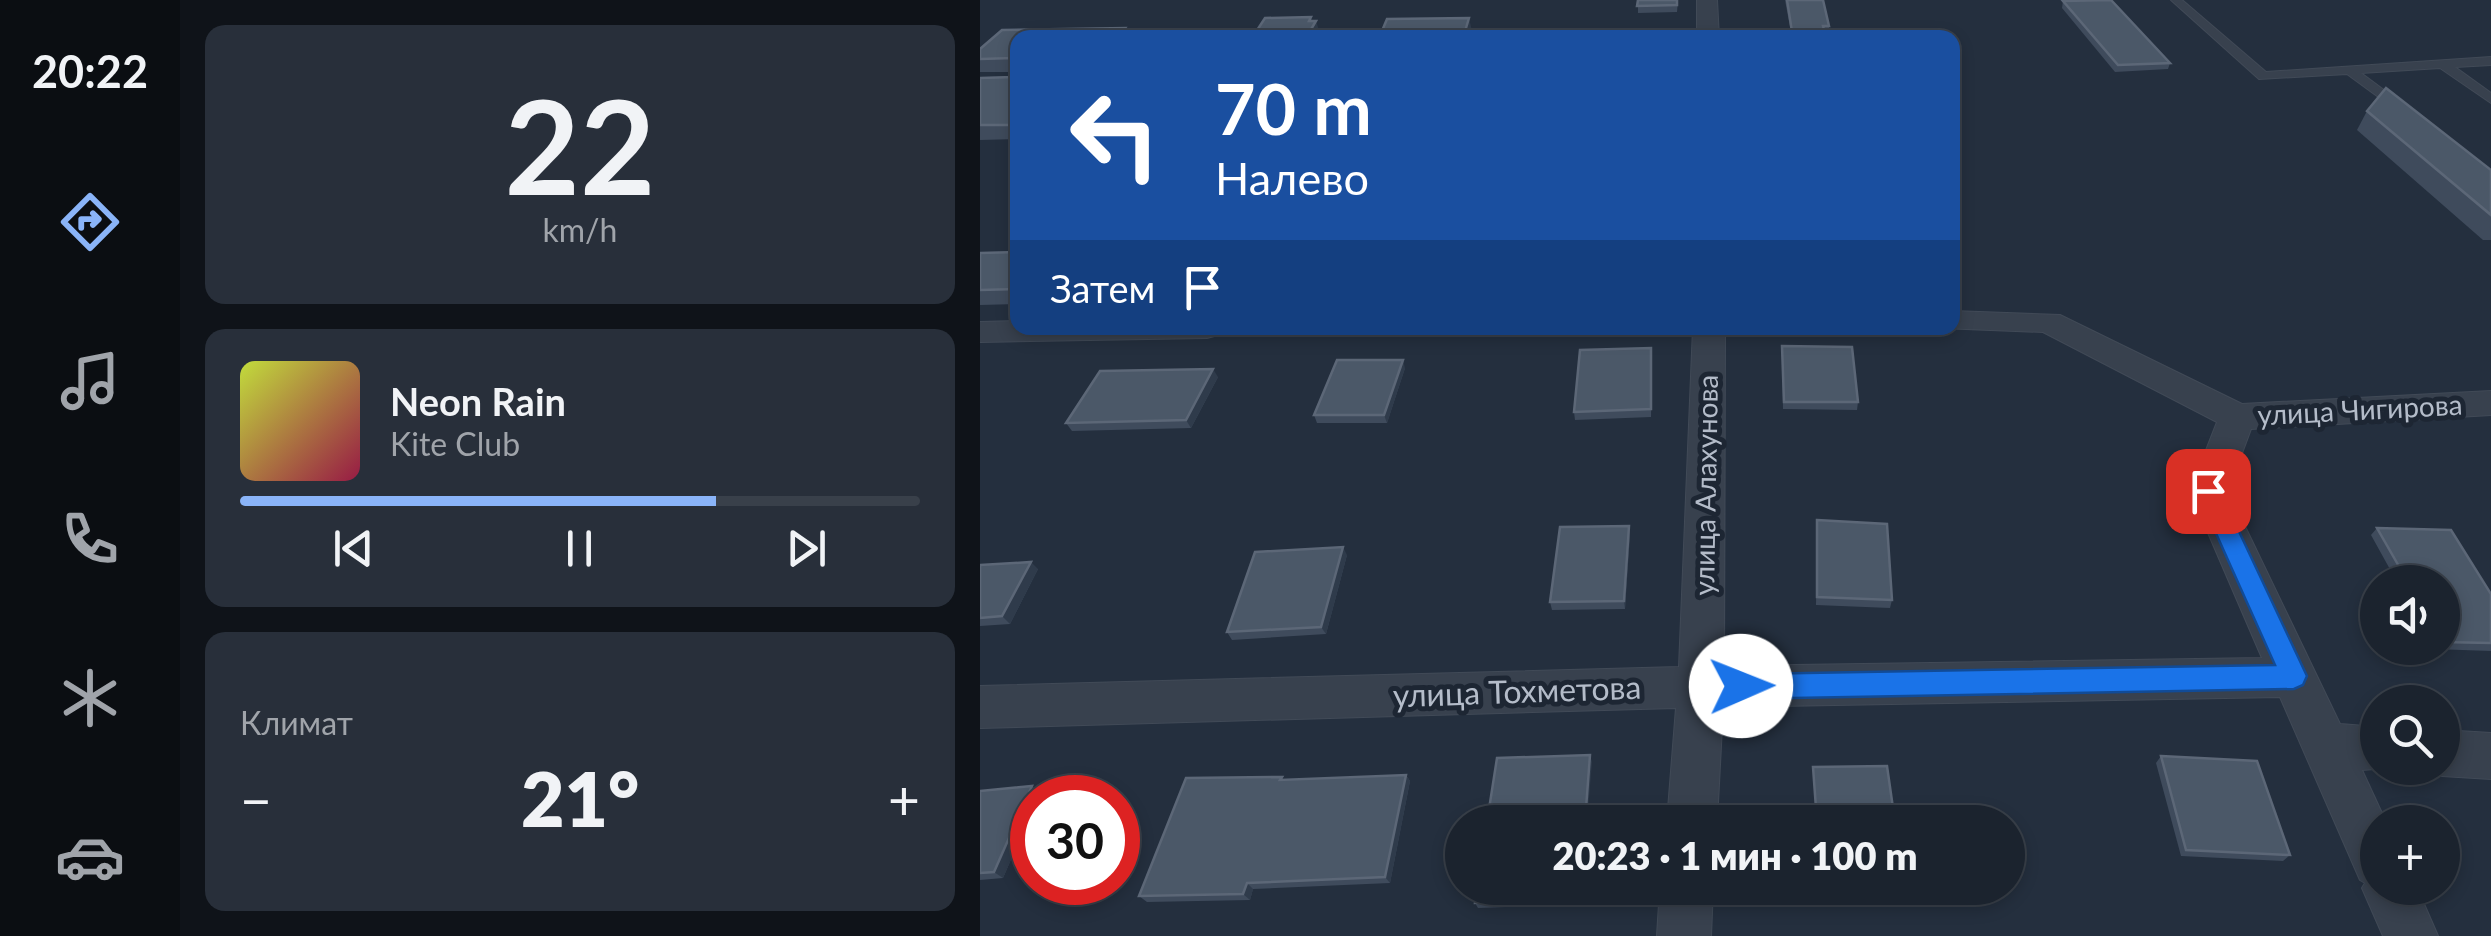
<!DOCTYPE html>
<html lang="ru">
<head>
<meta charset="utf-8">
<style>
  :root { --surface:#1b232e; --page:#282f3a; --text:#f1f3f6; --muted:#a0a4aa; --line:#39404a; --accent:#8ab4f8 }
  body { margin:0; font-family:Lato,sans-serif; background:var(--page); color:var(--text); height:100vh; display:flex; flex-direction:column; font-size:38px; white-space:nowrap }
  * { box-sizing:border-box; margin:0 }
  p { font-size:32px; color:var(--muted) }
  .icon { flex:none; width:55px; height:55px; fill:none; stroke:currentColor; stroke-width:2; stroke-linecap:round; stroke-linejoin:round }
  .map { position:relative; flex:1; overflow:hidden }
  .details { display:flex; flex-direction:column; gap:25px; padding:25px; background:#0f1319; width:800px }
  .details>* { flex:none }
  .hud { position:absolute; left:30px; top:30px; width:950px; height:305px; border-radius:20px; box-shadow:0 5px 15px #0003,0 0 0 2px var(--line); background:#1a4fa0; color:#fff; overflow:hidden }
  .tools { position:absolute; left:1380px; top:565px; display:grid; gap:20px }
  .tools a { display:grid; place-items:center; width:100px; height:100px; border-radius:50%; background:var(--surface); box-shadow:0 5px 15px #0003,0 0 0 2px var(--line); font-size:50px }
  .speed { position:absolute; left:30px; top:775px; display:flex; gap:20px; font-size:50px; font-weight:700; text-align:center }
  .speed>* { display:grid; place-content:center; width:130px; height:130px; border-radius:50%; background:var(--surface); box-shadow:0 5px 15px #0003,0 0 0 2px var(--line); line-height:1 }
  .speed .limit { border:15px solid #d22; background:#fff; color:#111 }
  .pin { position:absolute; display:grid; place-items:center; width:85px; height:85px; color:#fff; margin:-42px; border-radius:20px; box-shadow:0 5px 15px #0006 }
  .me { position:absolute; width:110px; margin:-55px; rotate:89deg; stroke-linejoin:round; filter:drop-shadow(0 0 8px #0008) }
  .turn { display:flex; align-items:center; gap:35px; height:210px; padding:0 40px; font-size:45px }
  .turn .icon { width:130px; height:130px; stroke-width:2.5 }
  .turn b { display:block; font-size:70px; line-height:85px }
  .then { display:flex; align-items:center; height:95px; padding:0 40px; background:#0003; gap:20px; font-size:38px }
  .big { font-size:75px; font-weight:800; line-height:1.1 }
  .details .tile { flex:1; display:flex; flex-direction:column; justify-content:center; gap:15px; min-width:0; padding:0 35px; border-radius:20px; background:var(--page) }
  .details .dial { align-items:center; gap:0 }
  .dial b { font-size:130px; line-height:1 }
  .song { display:flex; align-items:center; gap:30px }
  .cover { width:120px; height:120px; border-radius:15px; background:linear-gradient(135deg,hsl(70 70% 55%),hsl(340 70% 35%)) }
  .played { height:10px; border-radius:5px; background:linear-gradient(90deg,var(--accent) 70%,var(--line) 70%) }
  .keys { display:flex; justify-content:space-around; direction:ltr }
  .heat { display:flex; justify-content:space-between; align-items:center; font-size:55px; direction:ltr }
  .trip { position:absolute; left:465px; top:805px; width:580px; height:100px; border-radius:50px; background:var(--surface); box-shadow:0 5px 15px #0003,0 0 0 2px var(--line); font-weight:800; line-height:100px; text-align:center }
  main { display:flex; flex:1; min-height:0 }
  .tabs { display:flex; flex-direction:column; width:180px; justify-content:space-around; align-items:center; background:#0b0e12; color:var(--muted) }
  .tabs .icon { width:70px; height:70px }
  .tabs .active { color:var(--accent) }
  .tabs b { font-size:45px; color:var(--text) }
  .map>svg:first-child { display:block }
  .lines { fill:none; stroke-linecap:round; stroke-linejoin:round }
  .service-casing { stroke:#414a57; stroke-width:2 }
  .minor-casing { stroke:#414a57; stroke-width:2 }
  .service { fill:#38414e; fill-rule:evenodd }
  .minor { fill:#38414e; fill-rule:evenodd }
  .wall { fill:#3f4b5c }
  .shaded-wall { fill:#2f3b4b }
  .building { fill:#4b5868; stroke:#5c6777; stroke-width:2.5 }
  .route { fill:#1a73e8; stroke:#114b97; stroke-width:2.5 }
  .labels { text-anchor:middle; stroke-width:10; stroke-linejoin:round; paint-order:stroke }
  .street-label { font-size:28px; fill:#b4bcc9; stroke:#1d2633 }
  .near-street-label { font-size:32px; fill:#b4bcc9; stroke:#1d2633 }
</style>
</head>
<body>
<main>
<nav class="tabs">
<b>20:22</b>
<svg class="icon active" aria-label="directions" viewBox="0 0 24 24"><path d="M12 3l9 9-9 9-9-9zM9 14v-3h6M13 9l2 2-2 2"/></svg>
<svg class="icon" aria-label="music" viewBox="0 0 24 24"><path d="M9 18V5l10-2v13"/><circle cx="6" cy="18" r="3"/><circle cx="16" cy="16" r="3"/></svg>
<svg class="icon" aria-label="phone" viewBox="0 0 24 24"><path d="M5 4h4l2 5-3 2q2 4 5 5l2-3 5 2v4C11 20 4 13 5 4z"/></svg>
<svg class="icon" aria-label="climate" viewBox="0 0 24 24"><path d="M12 3v18M4 7l16 10M4 17L20 7"/></svg>
<svg class="icon" aria-label="car" viewBox="0 0 24 24"><path d="M5 17H2v-5l4-1 3-4h7l3 4 3 1v5h-3M9 17h6M6 11h13"/><circle cx="7" cy="17" r="2"/><circle cx="17" cy="17" r="2"/></svg>
</nav>
<section class="details">
<div class="tile dial"><b>22</b><p>km/h</p></div>
<div class="tile">
<div class="song"><i class="cover"></i><div><b>Neon Rain</b><p>Kite Club</p></div></div>
<div class="played"></div>
<div class="keys"><svg class="icon" aria-label="previous" viewBox="0 0 24 24"><path d="M18 5L8 12l10 7zM5 5v14"/></svg><svg class="icon" aria-label="pause" viewBox="0 0 24 24"><path d="M8 5v14M16 5v14"/></svg><svg class="icon" aria-label="next" viewBox="0 0 24 24"><path d="M6 5l10 7-10 7zM19 5v14"/></svg></div>
</div>
<div class="tile"><p>Климат</p>
<div class="heat"><a>−</a><b class="big">21°</b><a>+</a></div>
</div>
</section>
<div class="map">
<svg width="1511" height="936" viewBox="0 0 1511 936">
  <rect width="100%" height="100%" fill="#242f3e"/>
  <g class="lines">
    <!-- service casing -->
    <g class="service-casing">
      <polygon id="service" points="1191,0 1202,0 1286,72 1511,57 1511,65 1475,67 1511,93 1511,103 1460,68 1381,73 1428,108 1429,111 1423,115 1367,74 1279,79"/>
    </g>
    <!-- minor casing -->
    <g class="minor-casing">
      <g id="minor">
        <polygon points="717,0 737,0 739,38 717,38"/>
        <polygon points="972,311 1080,315 1262,404 1511,391 1511,415 1271,429 1248,491 1360,724 1398,727 1398,768 1408,768 1382,770 1406,822 1398,822 1398,888 1437,888 1458,936 1403,936 1382,888 1385,883 1380,880 1300,697 743,707 737,822 687,822 696,708 0,728 0,686 699,667 713,328 745,328 744,666 1282,658 1210,491 1237,422 1063,332 961,328 972,328"/>
        <polygon points="38,321 38,328 243,328 238,335 227,338 0,342 0,322"/>
        <polygon points="1462,730 1511,733 1511,779 1462,776 1445,769 1462,768"/>
        <polygon points="680,888 733,888 731,936 677,936"/>
      </g>
    </g>
    <!-- service -->
    <use href="#service" class="service"/>
    <!-- minor -->
    <use href="#minor" class="minor"/>
  </g>
  <!-- wall -->
  <g class="wall">
    <polygon points="658,0 698,0 697,12 658,13"/>
    <polygon points="805,0 843,0 849,26 849,33 845,33 846,38 812,38"/>
    <polygon points="1083,1 1190,63 1188,69 1135,72 1082,8"/>
    <polygon points="38,38 38,139 0,140 0,78 33,77 33,72 0,72 0,49"/>
    <polygon points="1387,111 1511,170 1511,240 1503,240 1377,130"/>
    <polygon points="38,252 38,304 0,305 0,253"/>
    <polygon points="802,354 878,402 877,410 803,409"/>
    <polygon points="672,356 671,417 595,420 594,412"/>
    <polygon points="425,368 407,423 337,423 334,415"/>
    <polygon points="238,377 211,428 92,431 86,423"/>
    <polygon points="837,528 912,600 910,608 836,605"/>
    <polygon points="1397,528 1511,594 1511,651 1453,649 1452,648 1462,648 1462,582 1417,582 1391,535"/>
    <polygon points="650,534 645,609 572,610 570,602"/>
    <polygon points="367,555 346,634 252,640 247,632"/>
    <polygon points="0,565 58,569 30,624 0,626"/>
    <polygon points="1181,756 1310,855 1303,861 1201,856 1176,763"/>
    <polygon points="833,767 915,822 836,822"/>
    <polygon points="426,775 430,781 410,883 273,889 270,900 167,902 159,896 304,780"/>
    <polygon points="52,786 61,793 52,798 52,811 23,878 0,880 0,791"/>
    <polygon points="602,888 601,904 498,908 495,903"/>
  </g>
  <!-- shaded-wall -->
  <g class="shaded-wall">
    <polygon points="331,17 334,25 336,21 340,33 338,38 326,38 329,21"/>
    <polygon points="489,18 492,31 490,38 483,38"/>
    <polygon points="145,28 150,38 137,38"/>
    <polygon points="423,360 425,368 407,423 404,415"/>
    <polygon points="233,369 238,377 211,428 206,420"/>
    <polygon points="649,526 650,534 645,609 644,601"/>
    <polygon points="363,547 367,555 346,634 341,627"/>
    <polygon points="51,562 58,569 30,624 22,616"/>
    <polygon points="610,755 612,762 607,822 605,822"/>
    <polygon points="426,775 430,781 410,883 405,877"/>
    <polygon points="52,786 61,793 59,798 52,798 52,811 23,878 14,872"/>
    <polygon points="267,883 273,889 270,900 263,894"/>
  </g>
  <!-- building -->
  <g class="building">
    <polygon points="658,0 697,0 697,5 657,6"/>
    <polygon points="807,0 843,0 849,26 843,26 846,38 813,38"/>
    <polygon points="1131,0 1190,63 1138,65 1083,1"/>
    <polygon points="331,17 329,21 336,21 326,38 272,38 285,18"/>
    <polygon points="489,18 483,38 399,38 407,19"/>
    <polygon points="145,28 137,38 38,38 38,125 0,125 0,78 33,77 33,58 0,59 0,49 22,30"/>
    <polygon points="1406,88 1511,170 1511,215 1387,111"/>
    <polygon points="38,252 38,289 0,290 0,253"/>
    <polygon points="802,346 872,347 878,402 804,402"/>
    <polygon points="671,348 671,409 594,412 600,350"/>
    <polygon points="357,360 423,360 404,415 334,415"/>
    <polygon points="233,369 206,420 86,423 120,371"/>
    <polygon points="837,520 907,524 912,600 837,597"/>
    <polygon points="649,526 644,601 570,602 580,527"/>
    <polygon points="1397,528 1471,530 1511,594 1511,643 1462,642 1462,582 1428,582"/>
    <polygon points="363,547 341,627 247,632 275,552"/>
    <polygon points="51,562 22,616 0,618 0,565"/>
    <polygon points="610,755 605,822 507,822 517,758"/>
    <polygon points="1181,756 1277,761 1310,855 1206,850"/>
    <polygon points="907,766 915,822 837,822 833,767"/>
    <polygon points="426,775 405,877 267,883 263,894 159,896 206,778 302,777 300,780"/>
    <polygon points="52,786 14,872 0,873 0,791"/>
    <polygon points="497,888 600,888 599,898 495,903"/>
  </g>
  <!-- route -->
  <polygon class="route" points="1228,482 1240,491 1327,676 1323,685 1314,689 761,699 751,695 747,686 751,678 761,674 1295,665 1217,491"/>
  <g class="labels">
    <!-- street labels -->
    <g class="street-label">
      <text transform="translate(1380 410) rotate(-3)" y="10">улица Чигирова</text>
      <text transform="translate(726 485) rotate(-89)" y="10">улица Алахунова</text>
    </g>
    <!-- near-street labels -->
    <g class="near-street-label">
      <text transform="translate(537 692) rotate(-2)" y="11">улица Тохметова</text>
    </g>
  </g>
</svg>
<div class="tools">
<a><svg class="icon" aria-label="sound" viewBox="0 0 24 24"><path d="M4 9h4l5-4v14l-5-4H4zM17 9q2 3 0 6"/></svg></a>
<a><svg class="icon" aria-label="search" viewBox="0 0 24 24"><circle cx="10" cy="10" r="6"/><path d="M15 15l6 6"/></svg></a>
<a>+</a>
</div>
<div class="speed"><div class="limit">30</div></div>
<div class="pin" style="left:1228px;top:491px;background:#d93025"><svg class="icon" aria-label="arrive" viewBox="0 0 24 24"><path d="M6 21V4h12l-3 4 3 4H6"/></svg></div>
<svg class="me" style="left:761px;top:686px" viewBox="-20 -20 40 40"><circle r="19" fill="#fff"/><path d="M0-13L10 11 0 6-10 11z" fill="#1a73e8"/></svg>
<div class="trip">20:23 · 1 мин · 100 m</div>
<div class="hud">
<div class="turn"><svg class="icon" aria-label="left" viewBox="0 0 24 24"><path d="M17 20v-9H6M10 6l-5 5 5 5"/></svg><div><b>70 m</b>Налево</div></div>
<div class="then">Затем<svg class="icon" aria-label="arrive" viewBox="0 0 24 24"><path d="M6 21V4h12l-3 4 3 4H6"/></svg></div>
</div>
</div>
</main>
</body>
</html>
